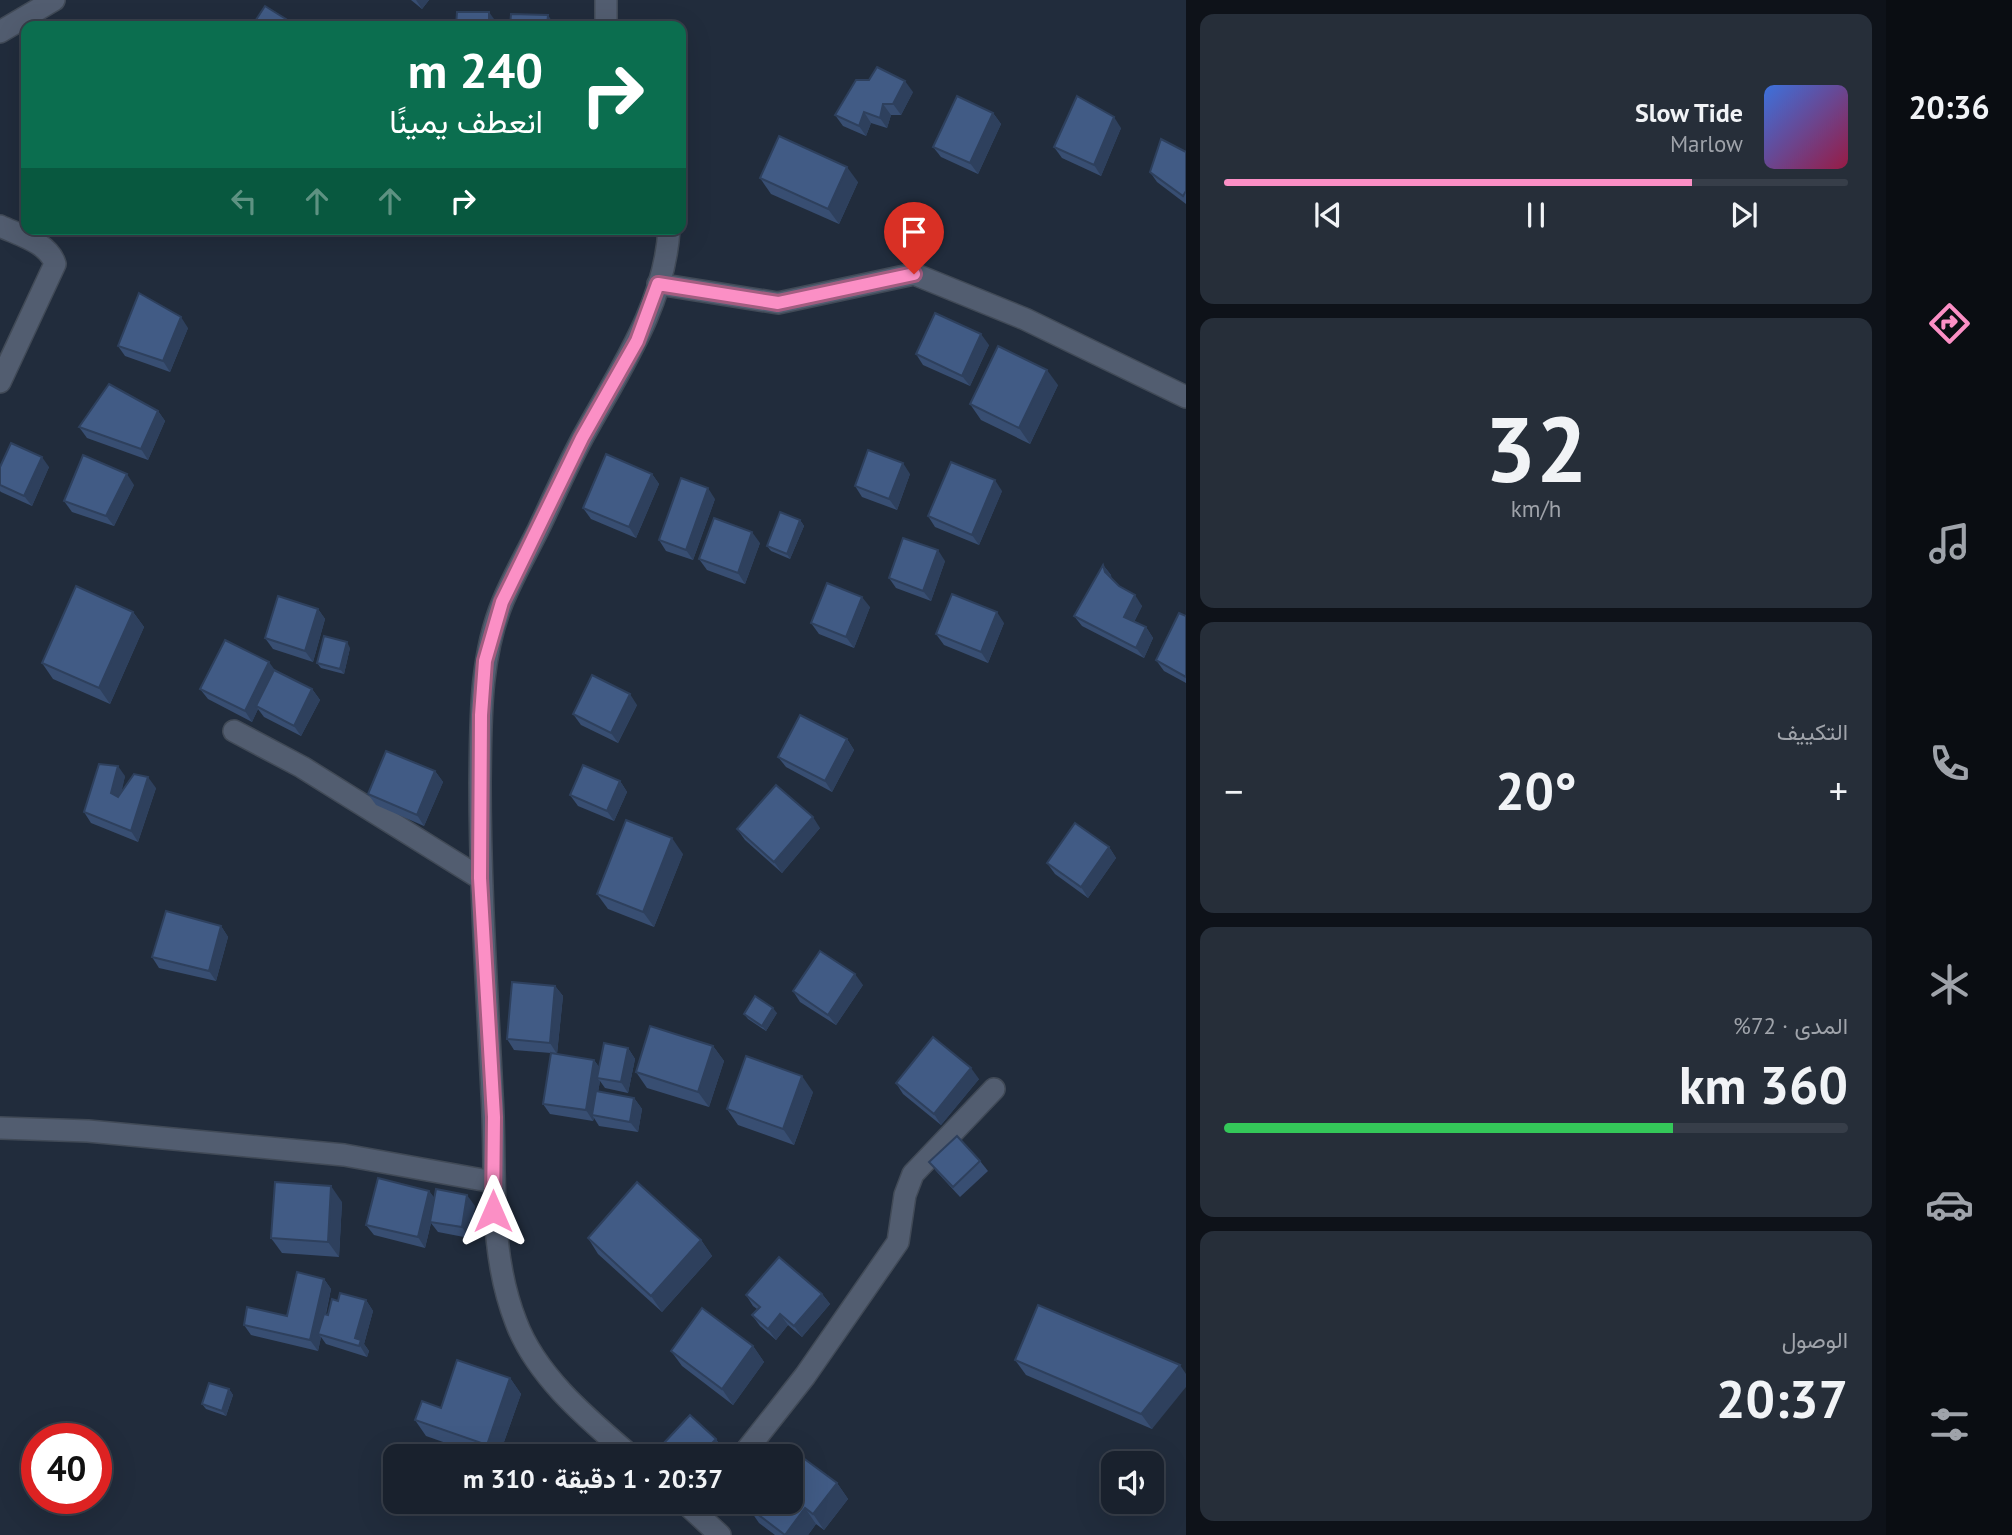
<!DOCTYPE html>
<html lang="ar">
<head>
<meta charset="utf-8">
<style>
  :root { --surface:#19212d; --page:#262e39; --text:#f1f3f6; --muted:#9fa3aa; --line:#373e49; --accent:#fb8fc5 }
  body { margin:0; font-family:"PT Sans",Vazirmatn,sans-serif; background:var(--page); color:var(--text); direction:rtl; height:100vh; display:flex; flex-direction:column; font-size:26px; white-space:nowrap }
  * { box-sizing:border-box; margin:0 }
  p { font-size:23px; color:var(--muted) }
  .icon { flex:none; width:38px; height:38px; fill:none; stroke:currentColor; stroke-width:2; stroke-linecap:round; stroke-linejoin:round }
  .map { position:relative; flex:1; overflow:hidden; direction:ltr }
  .side { display:flex; flex-direction:column; gap:14px; padding:14px; background:#0e1219; width:700px }
  .side>* { flex:none }
  .hud { position:absolute; left:21px; top:21px; width:665px; height:214px; border-radius:14px; box-shadow:0 7px 28px #0002,0 0 0 2px var(--line); direction:rtl; background:#0b6e4f; color:#fff; overflow:hidden }
  .fabs { position:absolute; left:1101px; top:1451px; display:grid; gap:14px }
  .fabs a { display:grid; place-items:center; width:63px; height:63px; border-radius:14px; background:var(--surface); box-shadow:0 7px 28px #0002,0 0 0 2px var(--line); font-size:35px }
  .speed { position:absolute; left:21px; top:1423px; display:flex; gap:14px; font-size:35px; font-weight:700; text-align:center }
  .speed>* { display:grid; place-content:center; width:91px; height:91px; border-radius:50%; background:var(--surface); box-shadow:0 7px 28px #0002,0 0 0 2px var(--line); line-height:1 }
  .speed .limit { border:10px solid #d22; background:#fff; color:#111 }
  .pin { position:absolute; display:grid; place-items:center; width:60px; height:60px; color:#fff; margin:-72px -30px; border-radius:50% 50% 50% 0; rotate:-45deg; box-shadow:0 0 7px #0007 }
  .pin .icon { rotate:45deg }
  .me { position:absolute; width:77px; margin:-38px; rotate:0deg; stroke-linejoin:round; filter:drop-shadow(0 0 5px #0008) }
  .turn { display:flex; align-items:center; gap:24px; height:147px; padding:0 28px; font-size:32px }
  .turn .icon { width:91px; height:91px; stroke-width:2.5 }
  .turn b { display:block; font-size:49px; line-height:60px }
  .lanes { display:flex; align-items:center; height:66px; padding:0 28px; background:#0003; justify-content:center; gap:35px; direction:ltr }
  .lanes .off { opacity:.35 }
  .big { font-size:52px; font-weight:700; line-height:1.1 }
  .side .widget { flex:1; display:flex; flex-direction:column; justify-content:center; gap:10px; min-width:0; padding:0 24px; border-radius:14px; background:var(--page) }
  .side .dial { align-items:center; gap:0 }
  .dial b { font-size:91px; line-height:1 }
  .song { display:flex; align-items:center; gap:21px }
  .cover { width:84px; height:84px; border-radius:10px; background:linear-gradient(135deg,hsl(220 70% 55%),hsl(340 70% 35%)) }
  .played { height:7px; border-radius:4px; background:linear-gradient(90deg,var(--accent) 75%,var(--line) 75%) }
  .keys { display:flex; justify-content:space-around; direction:ltr }
  .heat { display:flex; justify-content:space-between; align-items:center; font-size:38px; direction:ltr }
  .charge { height:10px; border-radius:5px; background:linear-gradient(90deg,#34c759 72%,var(--line) 0) }
  .trip { position:absolute; left:383px; top:1444px; width:420px; height:70px; border-radius:14px; background:var(--surface); box-shadow:0 7px 28px #0002,0 0 0 2px var(--line); font-weight:700; line-height:70px; text-align:center; direction:rtl }
  main { display:flex; flex:1; min-height:0 }
  .dock { display:flex; flex-direction:column; width:126px; justify-content:space-around; align-items:center; background:#0a0d12; color:var(--muted) }
  .dock .icon { width:49px; height:49px }
  .dock .current { color:var(--accent) }
  .dock b { font-size:32px; color:var(--text) }
  .map>svg:first-child { display:block }
  .lines { fill:none; stroke-linecap:round; stroke-linejoin:round }
  .minor-casing { stroke:#414a57; stroke-width:24 }
  .minor { stroke:#525d70; stroke-width:21 }
  .wall { fill:#384e72 }
  .shaded-wall { fill:#2e405d }
  .building { fill:#415b85; stroke:#2e405d; stroke-width:2 }
  .route-casing { stroke:#a35d80; stroke-width:18 }
  .route { stroke:#fb8fc5; stroke-width:12 }
</style>
</head>
<body>
<main>
<nav class="dock">
<b>20:36</b>
<svg class="icon current" aria-label="directions" viewBox="0 0 24 24"><path d="M12 3l9 9-9 9-9-9zM9 14v-3h6M13 9l2 2-2 2"/></svg>
<svg class="icon" aria-label="music" viewBox="0 0 24 24"><path d="M9 18V5l10-2v13"/><circle cx="6" cy="18" r="3"/><circle cx="16" cy="16" r="3"/></svg>
<svg class="icon" aria-label="phone" viewBox="0 0 24 24"><path d="M5 4h4l2 5-3 2q2 4 5 5l2-3 5 2v4C11 20 4 13 5 4z"/></svg>
<svg class="icon" aria-label="climate" viewBox="0 0 24 24"><path d="M12 3v18M4 7l16 10M4 17L20 7"/></svg>
<svg class="icon" aria-label="car" viewBox="0 0 24 24"><path d="M5 17H2v-5l4-1 3-4h7l3 4 3 1v5h-3M9 17h6M6 11h13"/><circle cx="7" cy="17" r="2"/><circle cx="17" cy="17" r="2"/></svg>
<svg class="icon" aria-label="filters" viewBox="0 0 24 24"><path d="M4 7h16M4 17h16"/><circle cx="9" cy="7" r="2"/><circle cx="15" cy="17" r="2"/></svg>
</nav>
<section class="side">
<div class="widget">
<div class="song"><i class="cover"></i><div><b>Slow Tide</b><p>Marlow</p></div></div>
<div class="played"></div>
<div class="keys"><svg class="icon" aria-label="previous" viewBox="0 0 24 24"><path d="M18 5L8 12l10 7zM5 5v14"/></svg><svg class="icon" aria-label="pause" viewBox="0 0 24 24"><path d="M8 5v14M16 5v14"/></svg><svg class="icon" aria-label="next" viewBox="0 0 24 24"><path d="M6 5l10 7-10 7zM19 5v14"/></svg></div>
</div>
<div class="widget dial"><b>32</b><p>km/h</p></div>
<div class="widget"><p>التكييف</p>
<div class="heat"><a>−</a><b class="big">20°</b><a>+</a></div>
</div>
<div class="widget"><p>المدى · 72%</p><b class="big">360 km</b><div class="charge"></div></div>
<div class="widget"><p>الوصول</p><b class="big">20:37</b></div>
</section>
<div class="map">
<svg width="1186" height="1535" viewBox="0 0 1186 1535">
  <rect width="100%" height="100%" fill="#212c3c"/>
  <g class="lines">
    <!-- minor casing -->
    <g class="minor-casing">
      <g id="minor">
        <polyline points="606,0 606,26"/>
        <polyline points="0,32 54,0"/>
        <path d="M0 226C19 235 49 243 55 264L0 382"/>
        <polyline points="658,284 778,303 914,274 1025,319 1186,397"/>
        <polyline points="234,731 302,767 480,878"/>
        <polyline points="0,1128 88,1131 344,1155 494,1182"/>
        <path d="M631 1456C588 1419 536 1376 516 1322 487 1248 497 1171 492 1094 487 990 480 887 480 783 481 722 479 659 503 601 513 577 526 554 538 530 553 499 567 466 584 435 619 371 665 305 669 229"/>
        <polyline points="742,1456 805,1376 898,1242 905,1195 913,1174 994,1089"/>
        <polyline points="684,1502 720,1535"/>
      </g>
    </g>
    <!-- minor -->
    <use href="#minor" class="minor"/>
  </g>
  <!-- wall -->
  <g class="wall">
    <polygon points="411,0 429,0 422,9"/>
    <polygon points="913,92 901,115 891,115 887,128 871,123 866,136 843,126 835,115"/>
    <polygon points="993,113 1001,124 978,174 941,157 933,147"/>
    <polygon points="1121,128 1101,176 1062,158 1054,147"/>
    <polygon points="1186,152 1186,204 1157,182 1150,172"/>
    <polygon points="760,178 858,182 839,224 771,194"/>
    <polygon points="188,328 170,372 125,356 118,346"/>
    <polygon points="989,345 970,386 923,365 916,354"/>
    <polygon points="1058,385 1030,444 981,420 970,404"/>
    <polygon points="158,411 165,421 148,460 87,438 79,427"/>
    <polygon points="0,467 49,467 32,506 1,492 0,491"/>
    <polygon points="652,474 659,484 636,538 591,519 583,508"/>
    <polygon points="910,474 897,510 862,497 855,486"/>
    <polygon points="134,485 114,526 72,512 64,501"/>
    <polygon points="1002,491 979,545 935,527 928,516"/>
    <polygon points="715,499 693,560 666,551 659,540"/>
    <polygon points="800,520 804,526 790,559 771,551 767,546"/>
    <polygon points="760,543 745,584 707,570 699,559"/>
    <polygon points="945,561 931,601 896,588 889,578"/>
    <polygon points="1103,565 1111,575 1111,579 1142,606 1134,622 1146,627 1153,638 1144,658 1082,626 1074,616"/>
    <polygon points="870,607 854,648 819,634 811,623"/>
    <polygon points="318,609 325,619 313,662 273,649 265,638"/>
    <polygon points="133,612 144,627 110,704 53,679 42,663"/>
    <polygon points="1186,616 1186,683 1164,671 1156,660"/>
    <polygon points="1004,623 988,663 944,645 936,634"/>
    <polygon points="350,648 344,674 321,668 317,663"/>
    <polygon points="275,670 312,689 320,700 301,736 264,717 258,709 252,722 208,699 200,689"/>
    <polygon points="637,705 618,743 581,725 573,714"/>
    <polygon points="847,739 854,750 832,792 786,767 778,757"/>
    <polygon points="435,771 443,782 424,826 376,805 368,794"/>
    <polygon points="125,776 121,792 156,788 138,842 91,823 84,812"/>
    <polygon points="620,781 627,792 614,821 578,806 570,795"/>
    <polygon points="820,828 782,873 745,840 737,829"/>
    <polygon points="1109,847 1116,858 1088,898 1055,874 1047,863"/>
    <polygon points="683,854 654,927 608,909 597,894"/>
    <polygon points="221,926 228,937 216,981 159,968 152,957"/>
    <polygon points="863,985 836,1025 800,1002 793,991"/>
    <polygon points="555,986 563,996 557,1054 594,1060 599,1067 628,1048 635,1059 628,1093 605,1088 600,1081 598,1092 634,1098 642,1109 638,1132 599,1126 594,1118 593,1121 550,1114 543,1104 551,1053 514,1050 507,1039"/>
    <polygon points="777,1013 766,1031 748,1019 744,1014"/>
    <polygon points="713,1046 724,1061 709,1107 647,1088 636,1072"/>
    <polygon points="979,1079 941,1125 903,1094 896,1083"/>
    <polygon points="813,1092 794,1145 738,1125 727,1109"/>
    <polygon points="980,1161 988,1171 960,1197 937,1172 929,1162"/>
    <polygon points="429,1191 434,1198 475,1206 469,1238 438,1232 431,1223 425,1248 374,1235 366,1225"/>
    <polygon points="342,1202 339,1257 282,1253 271,1238"/>
    <polygon points="588,1238 701,1240 712,1256 662,1312 598,1254"/>
    <polygon points="324,1279 331,1289 326,1314 328,1315 338,1301 366,1300 373,1311 364,1344 369,1351 367,1357 326,1344 321,1337 318,1351 251,1335 244,1325 287,1316"/>
    <polygon points="822,1294 830,1304 802,1337 788,1325 776,1340 760,1326 752,1315 757,1309 753,1306 746,1295"/>
    <polygon points="753,1346 764,1362 733,1405 682,1366 671,1351"/>
    <polygon points="1015,1360 1180,1365 1152,1429 1026,1375"/>
    <polygon points="510,1378 521,1394 499,1456 483,1456 426,1436 415,1420"/>
    <polygon points="229,1389 233,1395 226,1416 206,1409 202,1404"/>
    <polygon points="716,1439 723,1450 718,1456 672,1456 663,1444"/>
    <polygon points="837,1483 848,1499 824,1530 816,1524 808,1535 775,1535 759,1523 748,1507"/>
  </g>
  <!-- shaded-wall -->
  <g class="shaded-wall">
    <polygon points="416,0 429,0 422,9"/>
    <polygon points="489,12 499,26 489,26"/>
    <polygon points="548,15 555,26 547,26"/>
    <polygon points="905,81 913,92 901,115 893,104"/>
    <polygon points="883,104 891,115 887,128 880,118"/>
    <polygon points="864,112 871,123 866,136 859,126"/>
    <polygon points="993,113 1001,124 978,174 970,163"/>
    <polygon points="1114,117 1121,128 1101,176 1094,165"/>
    <polygon points="847,167 858,182 839,224 828,209"/>
    <polygon points="181,317 188,328 170,372 163,361"/>
    <polygon points="981,334 989,345 970,386 962,376"/>
    <polygon points="1047,370 1058,385 1030,444 1019,428"/>
    <polygon points="158,411 165,421 148,460 141,449"/>
    <polygon points="42,457 49,467 32,506 24,496"/>
    <polygon points="903,463 910,474 897,510 889,499"/>
    <polygon points="127,474 134,485 114,526 106,516"/>
    <polygon points="652,474 659,484 636,538 629,527"/>
    <polygon points="995,480 1002,491 979,545 972,535"/>
    <polygon points="708,488 715,499 693,560 686,550"/>
    <polygon points="800,520 804,526 790,559 787,554"/>
    <polygon points="752,532 760,543 745,584 738,573"/>
    <polygon points="938,550 945,561 931,601 923,591"/>
    <polygon points="1103,565 1111,575 1113,583 1105,572"/>
    <polygon points="1135,595 1142,606 1131,628 1124,617"/>
    <polygon points="862,597 870,607 854,648 846,637"/>
    <polygon points="318,609 325,619 313,662 305,651"/>
    <polygon points="133,612 144,627 110,704 99,688"/>
    <polygon points="997,612 1004,623 988,663 981,652"/>
    <polygon points="1146,627 1153,638 1144,658 1136,648"/>
    <polygon points="347,642 350,648 344,674 340,669"/>
    <polygon points="269,662 277,673 256,706 258,709 252,722 245,711"/>
    <polygon points="312,689 320,700 301,736 294,726"/>
    <polygon points="630,694 637,705 618,743 611,733"/>
    <polygon points="847,739 854,750 832,792 825,781"/>
    <polygon points="118,766 125,776 119,804 111,793"/>
    <polygon points="435,771 443,782 424,826 417,815"/>
    <polygon points="148,777 156,788 138,842 131,831"/>
    <polygon points="620,781 627,792 614,821 607,811"/>
    <polygon points="813,817 820,828 782,873 774,862"/>
    <polygon points="672,838 683,854 654,927 643,912"/>
    <polygon points="1109,847 1116,858 1088,898 1081,887"/>
    <polygon points="221,926 228,937 216,981 209,971"/>
    <polygon points="855,974 863,985 836,1025 828,1015"/>
    <polygon points="555,986 563,996 557,1054 550,1043"/>
    <polygon points="773,1008 777,1013 766,1031 762,1026"/>
    <polygon points="713,1046 724,1061 709,1107 698,1092"/>
    <polygon points="628,1048 635,1059 628,1093 621,1082"/>
    <polygon points="594,1060 601,1070 597,1078 600,1081 594,1115 592,1115 594,1118 593,1121 586,1110"/>
    <polygon points="971,1068 979,1079 941,1125 934,1114"/>
    <polygon points="802,1076 813,1092 794,1145 783,1129"/>
    <polygon points="634,1098 642,1109 638,1132 630,1122"/>
    <polygon points="331,1186 342,1202 339,1257 328,1242"/>
    <polygon points="429,1191 437,1201 430,1222 431,1223 425,1248 418,1237"/>
    <polygon points="467,1195 475,1206 469,1238 462,1227"/>
    <polygon points="701,1240 712,1256 662,1312 651,1296"/>
    <polygon points="324,1279 331,1289 321,1335 318,1334 321,1337 318,1351 310,1340"/>
    <polygon points="822,1294 830,1304 802,1337 794,1326"/>
    <polygon points="366,1300 373,1311 364,1344 369,1351 367,1357 355,1338"/>
    <polygon points="780,1314 788,1325 776,1340 768,1329"/>
    <polygon points="753,1346 764,1362 733,1405 722,1389"/>
    <polygon points="1180,1365 1186,1374 1186,1387 1152,1429 1141,1414"/>
    <polygon points="510,1378 521,1394 499,1456 494,1456 487,1445"/>
    <polygon points="229,1389 233,1395 226,1416 222,1411"/>
    <polygon points="716,1439 723,1450 718,1456 700,1456"/>
    <polygon points="837,1483 848,1499 824,1530 813,1514"/>
    <polygon points="805,1508 816,1524 808,1535 785,1535"/>
  </g>
  <!-- building -->
  <g class="building">
    <polygon points="265,6 297,26 252,26"/>
    <polygon points="457,12 489,12 489,26 456,26"/>
    <polygon points="511,14 548,15 547,26 510,26"/>
    <polygon points="877,67 905,81 893,104 883,104 880,118 864,112 859,126 835,115 856,80 869,80"/>
    <polygon points="957,96 993,113 970,163 933,147"/>
    <polygon points="1077,96 1114,117 1094,165 1054,147"/>
    <polygon points="779,136 847,167 828,209 760,178"/>
    <polygon points="1161,139 1186,152 1186,191 1183,196 1150,172"/>
    <polygon points="139,293 181,317 163,361 118,346"/>
    <polygon points="935,313 981,334 962,376 916,354"/>
    <polygon points="998,346 1047,370 1019,428 970,404"/>
    <polygon points="109,384 158,411 141,449 79,427"/>
    <polygon points="11,443 42,457 24,496 0,485 0,467"/>
    <polygon points="868,450 903,463 889,499 855,486"/>
    <polygon points="606,454 652,474 629,527 583,508"/>
    <polygon points="83,455 127,474 106,516 64,501"/>
    <polygon points="951,462 995,480 972,535 928,516"/>
    <polygon points="681,478 708,488 686,550 659,540"/>
    <polygon points="780,512 800,520 787,554 767,546"/>
    <polygon points="714,518 752,532 738,573 699,559"/>
    <polygon points="903,538 938,550 923,591 889,578"/>
    <polygon points="1103,565 1105,572 1119,586 1135,595 1124,617 1146,627 1136,648 1074,616"/>
    <polygon points="827,583 862,597 846,637 811,623"/>
    <polygon points="76,586 133,612 99,688 42,663"/>
    <polygon points="952,594 997,612 981,652 936,634"/>
    <polygon points="278,596 318,609 305,651 265,638"/>
    <polygon points="1179,613 1186,616 1186,677 1156,660"/>
    <polygon points="324,636 347,642 340,669 317,663"/>
    <polygon points="225,640 269,662 245,711 200,689"/>
    <polygon points="274,670 312,689 294,726 256,706"/>
    <polygon points="592,675 630,694 611,733 573,714"/>
    <polygon points="800,715 847,739 825,781 778,757"/>
    <polygon points="386,751 435,771 417,815 368,794"/>
    <polygon points="99,764 118,766 111,793 118,797 134,774 148,777 131,831 84,812"/>
    <polygon points="583,765 620,781 607,811 570,795"/>
    <polygon points="776,785 813,817 774,862 737,829"/>
    <polygon points="626,820 672,838 643,912 597,894"/>
    <polygon points="1075,823 1109,847 1081,887 1047,863"/>
    <polygon points="166,911 221,926 209,971 152,957"/>
    <polygon points="820,951 855,974 828,1015 793,991"/>
    <polygon points="512,982 555,986 550,1043 507,1039"/>
    <polygon points="755,996 773,1008 762,1026 744,1014"/>
    <polygon points="650,1026 713,1046 698,1092 636,1072"/>
    <polygon points="933,1037 971,1068 934,1114 896,1083"/>
    <polygon points="604,1043 628,1048 621,1082 597,1078"/>
    <polygon points="551,1053 594,1060 586,1110 543,1104"/>
    <polygon points="746,1056 802,1076 783,1129 727,1109"/>
    <polygon points="596,1091 634,1098 630,1122 592,1115"/>
    <polygon points="957,1136 980,1161 953,1187 929,1162"/>
    <polygon points="378,1178 429,1191 418,1237 366,1225"/>
    <polygon points="275,1182 331,1186 328,1242 271,1238"/>
    <polygon points="637,1182 701,1240 651,1296 588,1238"/>
    <polygon points="436,1189 467,1195 462,1227 430,1222"/>
    <polygon points="779,1257 822,1294 794,1326 780,1314 768,1329 752,1315 760,1307 746,1295"/>
    <polygon points="297,1272 324,1279 310,1340 244,1325 247,1307 287,1316"/>
    <polygon points="340,1293 366,1300 355,1338 361,1340 359,1346 318,1334 324,1314 328,1315 332,1299 338,1301"/>
    <polygon points="1038,1305 1180,1365 1141,1414 1015,1360"/>
    <polygon points="702,1308 753,1346 722,1389 671,1351"/>
    <polygon points="457,1360 510,1378 487,1445 415,1420 422,1401 441,1408"/>
    <polygon points="209,1383 229,1389 222,1411 202,1404"/>
    <polygon points="690,1415 716,1439 700,1456 676,1456 663,1444"/>
    <polygon points="791,1449 837,1483 813,1514 805,1508 785,1535 748,1507 752,1502 791,1502 791,1456 786,1456"/>
  </g>
  <g class="lines">
    <!-- route casing -->
    <g class="route-casing">
      <polyline id="route" points="493,1211 494,1117 480,878 481,715 485,661 502,602 582,438 637,341 658,284 778,303 914,274"/>
    </g>
    <!-- route -->
    <use href="#route" class="route"/>
  </g>
</svg>
<div class="fabs">
<a><svg class="icon" aria-label="sound" viewBox="0 0 24 24"><path d="M4 9h4l5-4v14l-5-4H4zM17 9q2 3 0 6"/></svg></a>
</div>
<div class="speed"><div class="limit">40</div></div>
<div class="pin" style="left:914px;top:274px;background:#d93025"><svg class="icon" aria-label="arrive" viewBox="0 0 24 24"><path d="M6 21V4h12l-3 4 3 4H6"/></svg></div>
<svg class="me" style="left:493px;top:1211px" viewBox="-20 -20 40 40"><path d="M0-17L14 15 0 8-14 15z" fill="#fb8fc5" stroke="#fff" stroke-width="4"/></svg>
<div class="trip">20:37 · 1 دقيقة · 310 m</div>
<div class="hud">
<div class="turn"><svg class="icon" aria-label="right" viewBox="0 0 24 24"><path d="M7 20v-9h11M14 6l5 5-5 5"/></svg><div><b>240 m</b>انعطف يمينًا</div></div>
<div class="lanes"><svg class="icon off" aria-label="left" viewBox="0 0 24 24"><path d="M17 20v-9H6M10 6l-5 5 5 5"/></svg><svg class="icon off" aria-label="ahead" viewBox="0 0 24 24"><path d="M12 20V5M6 11l6-6 6 6"/></svg><svg class="icon off" aria-label="ahead" viewBox="0 0 24 24"><path d="M12 20V5M6 11l6-6 6 6"/></svg><svg class="icon" aria-label="right" viewBox="0 0 24 24"><path d="M7 20v-9h11M14 6l5 5-5 5"/></svg></div>
</div>
</div>
</main>
</body>
</html>
